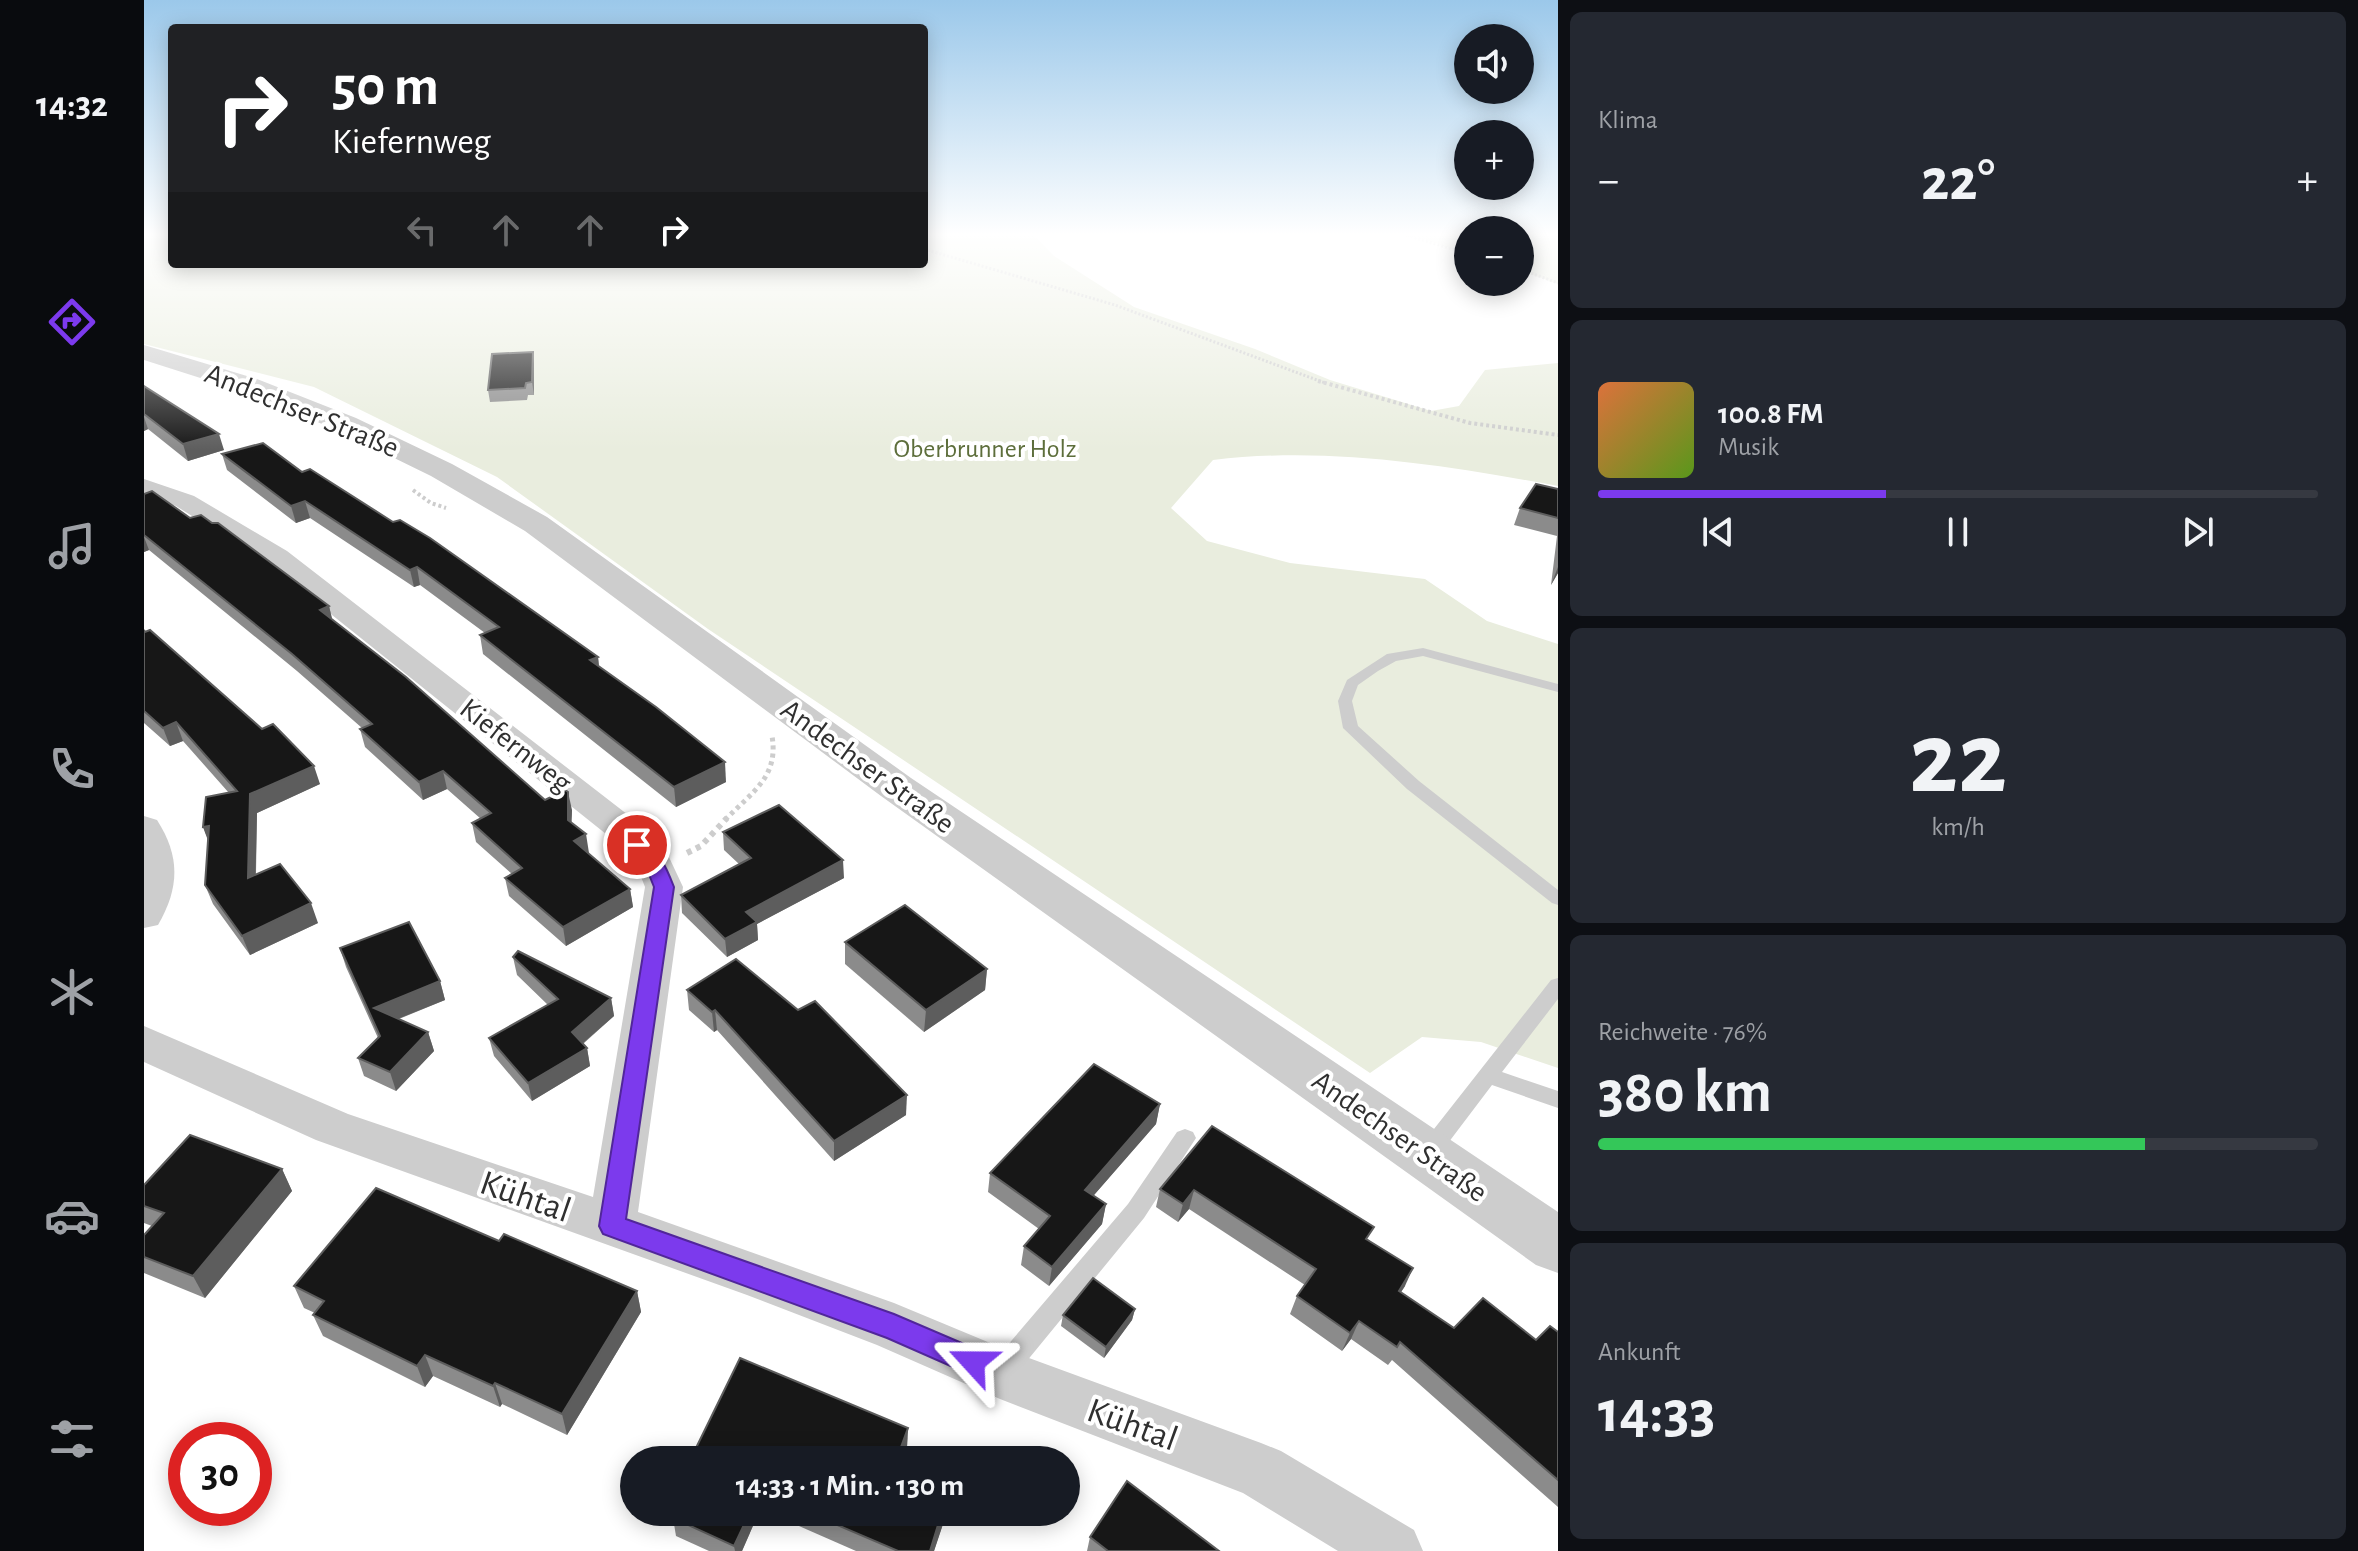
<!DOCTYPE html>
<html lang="de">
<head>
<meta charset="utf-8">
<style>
  :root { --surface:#171b24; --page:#242831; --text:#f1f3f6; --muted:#9ea1a6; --line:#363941; --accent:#7c3aed }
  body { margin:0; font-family:"Alegreya Sans",sans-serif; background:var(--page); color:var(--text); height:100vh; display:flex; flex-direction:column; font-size:30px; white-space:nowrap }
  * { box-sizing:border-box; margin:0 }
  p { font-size:26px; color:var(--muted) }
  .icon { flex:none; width:44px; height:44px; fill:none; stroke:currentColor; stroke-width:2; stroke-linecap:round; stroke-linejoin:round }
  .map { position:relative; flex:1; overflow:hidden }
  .drawer { display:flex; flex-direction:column; gap:12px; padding:12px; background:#0d0f14; width:800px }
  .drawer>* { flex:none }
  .banner { position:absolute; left:24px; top:24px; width:760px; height:244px; border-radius:8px; box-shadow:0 4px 20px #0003; background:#202124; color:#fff; overflow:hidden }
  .controls { position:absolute; left:1310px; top:24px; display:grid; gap:16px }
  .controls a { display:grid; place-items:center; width:80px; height:80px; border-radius:50%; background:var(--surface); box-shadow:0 4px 20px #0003; font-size:40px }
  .speed { position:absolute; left:24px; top:1422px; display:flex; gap:16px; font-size:40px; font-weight:700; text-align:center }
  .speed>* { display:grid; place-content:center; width:104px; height:104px; border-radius:50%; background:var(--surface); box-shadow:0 4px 20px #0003; line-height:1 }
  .speed .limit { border:12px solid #d22; background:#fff; color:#111 }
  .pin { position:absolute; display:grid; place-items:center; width:68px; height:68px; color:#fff; margin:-34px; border:4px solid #fff; border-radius:50%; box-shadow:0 2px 8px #0007 }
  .me { position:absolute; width:88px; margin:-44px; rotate:294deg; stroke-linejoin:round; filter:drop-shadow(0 0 6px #0008) }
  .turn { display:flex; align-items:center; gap:28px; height:168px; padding:0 32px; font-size:36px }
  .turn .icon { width:104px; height:104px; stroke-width:2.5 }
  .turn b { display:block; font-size:56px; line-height:68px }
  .lanes { display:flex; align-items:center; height:76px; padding:0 32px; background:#0003; justify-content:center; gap:40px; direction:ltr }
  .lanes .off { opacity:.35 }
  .big { font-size:60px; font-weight:600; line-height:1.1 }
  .drawer .card { flex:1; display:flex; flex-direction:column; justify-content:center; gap:12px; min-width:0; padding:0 28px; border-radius:12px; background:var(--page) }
  .drawer .dial { align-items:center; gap:0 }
  .dial b { font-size:104px; line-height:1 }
  .song { display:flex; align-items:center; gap:24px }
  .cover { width:96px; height:96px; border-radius:12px; background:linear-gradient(135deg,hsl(20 70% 55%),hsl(90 70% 35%)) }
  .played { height:8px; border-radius:4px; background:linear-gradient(90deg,var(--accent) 40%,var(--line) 40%) }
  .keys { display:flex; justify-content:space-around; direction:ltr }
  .heat { display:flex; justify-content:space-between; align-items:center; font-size:44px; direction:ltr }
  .charge { height:12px; border-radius:6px; background:linear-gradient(90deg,#34c759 76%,var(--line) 0) }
  .trip { position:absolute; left:476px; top:1446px; width:460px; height:80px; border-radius:40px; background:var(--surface); box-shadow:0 4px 20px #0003; font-weight:600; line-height:80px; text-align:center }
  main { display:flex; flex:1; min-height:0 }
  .tabs { display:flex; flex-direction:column; width:144px; justify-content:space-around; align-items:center; background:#090b0e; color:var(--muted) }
  .tabs .icon { width:56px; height:56px }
  .tabs .current { color:var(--accent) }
  .tabs b { font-size:36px; color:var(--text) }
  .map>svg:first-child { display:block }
  .green { fill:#e9edde }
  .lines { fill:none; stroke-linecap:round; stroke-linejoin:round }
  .path-far3 { stroke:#cdcdcd; stroke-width:3; stroke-dasharray:2 2; stroke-linecap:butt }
  .path-far2 { stroke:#cdcdcd; stroke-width:4; stroke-dasharray:3 3; stroke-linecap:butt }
  .path-far1 { stroke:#cdcdcd; stroke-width:5; stroke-dasharray:4 4; stroke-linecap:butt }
  .path { stroke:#cdcdcd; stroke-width:6; stroke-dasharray:5 5; stroke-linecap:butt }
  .service { fill:#cdcdcd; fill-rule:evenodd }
  .minor { fill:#cdcdcd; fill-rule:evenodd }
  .tertiary { fill:#cdcdcd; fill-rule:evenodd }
  .wall { fill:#8b8b8b }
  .shaded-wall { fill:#5d5d5d }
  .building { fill:#171717; stroke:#5d5d5d; stroke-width:2 }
  .route { fill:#7c3aed; stroke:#51269a; stroke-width:2 }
  .labels { text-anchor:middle; stroke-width:8; stroke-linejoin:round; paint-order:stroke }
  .far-park-label { font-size:26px; fill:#5d6e3b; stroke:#fff }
  .street-label { font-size:30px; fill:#303030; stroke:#fff }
  .near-street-label { font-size:36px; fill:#303030; stroke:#fff }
</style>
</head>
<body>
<main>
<nav class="tabs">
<b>14:32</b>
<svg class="icon current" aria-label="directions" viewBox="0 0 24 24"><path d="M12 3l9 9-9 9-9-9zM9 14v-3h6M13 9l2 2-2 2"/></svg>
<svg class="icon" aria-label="music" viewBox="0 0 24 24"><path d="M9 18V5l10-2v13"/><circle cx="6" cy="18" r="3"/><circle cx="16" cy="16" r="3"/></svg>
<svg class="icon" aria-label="phone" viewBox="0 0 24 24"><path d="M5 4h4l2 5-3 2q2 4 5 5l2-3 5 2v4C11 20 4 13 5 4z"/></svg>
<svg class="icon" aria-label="climate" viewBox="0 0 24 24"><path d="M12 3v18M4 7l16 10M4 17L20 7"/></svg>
<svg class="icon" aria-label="car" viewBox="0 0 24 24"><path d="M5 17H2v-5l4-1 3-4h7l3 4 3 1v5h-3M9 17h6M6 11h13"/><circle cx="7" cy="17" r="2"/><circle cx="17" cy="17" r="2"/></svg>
<svg class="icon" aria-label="filters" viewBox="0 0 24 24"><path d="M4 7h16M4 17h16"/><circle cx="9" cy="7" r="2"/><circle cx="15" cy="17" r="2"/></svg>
</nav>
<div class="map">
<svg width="1414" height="1551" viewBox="0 0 1414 1551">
  <rect width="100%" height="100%" fill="#fff"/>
  <!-- green -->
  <g class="green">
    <path d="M0 234H28V264H780V234H889L910 256 990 307 1111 349 1186 380 1287 411 1315 406 1341 370 1414 363V486C1300 465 1184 446 1069 460L1027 508 1063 541 1146 563 1281 579 1343 621 1414 644V1068L1337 1042 1278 1037 1226 1073 564 629 353 477 170 387 0 344Z"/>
    <polygon points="1266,234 1324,234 1324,254 1320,253"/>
    <polygon points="1376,234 1414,234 1414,284 1376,270"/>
  </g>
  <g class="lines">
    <!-- path-far3 -->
    <g class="path-far3">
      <polyline points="1259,234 1324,254"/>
      <polyline points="780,249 971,305 1181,383"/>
      <polyline points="1376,269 1414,283"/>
    </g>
    <!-- path-far2 -->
    <g class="path-far2">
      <polyline points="1174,381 1326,423 1414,435"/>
      <polyline points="269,490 287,503 302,508"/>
    </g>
    <!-- path-far1 -->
    <path class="path-far1" d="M581 820C608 792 635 777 628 736"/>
    <!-- path -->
    <polyline class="path" points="543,853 557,846 583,818"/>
    <!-- service -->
    <g class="service">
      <polygon points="1279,648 1414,684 1414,692 1279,656 1252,661 1234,671 1214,685 1208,701 1214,726 1275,781 1414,890 1414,905 1408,903 1263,789 1199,728 1194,701 1203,680 1243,654"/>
      <polygon points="1414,978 1414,999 1358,1072 1414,1091 1414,1108 1348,1085 1295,1155 1287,1158 1279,1155 1276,1149 1279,1143 1407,980"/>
      <polygon points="1041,1129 1049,1132 1052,1138 1000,1218 869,1378 860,1381 851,1378 847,1369 851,1360 984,1204 1033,1132"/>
    </g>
    <!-- minor -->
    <g class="minor">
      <polygon points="0,479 50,496 143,551 488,818 524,855 539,887 494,1212 750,1303 863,1350 1117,1443 1137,1451 1270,1530 1279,1551 1194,1551 1099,1493 856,1399 733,1345 603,1295 172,1140 0,1062 0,1026 204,1114 449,1197 501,887 494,869 462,834 123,563 32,506 0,494"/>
      <path d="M0 816 13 820C36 856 36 887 14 925L0 928Z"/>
    </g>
    <!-- tertiary -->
    <polygon class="tertiary" points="0,345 113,379 212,418 308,464 403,517 767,778 1414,1212 1414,1273 1392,1265 737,796 381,531 287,476 193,430 94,390 0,360"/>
  </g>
  <!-- wall -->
  <g class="wall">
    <polygon points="389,352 390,364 390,395 384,395 383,400 346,402 344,390"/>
    <polygon points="0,386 80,450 44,461 4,429 0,431"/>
    <polygon points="78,454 158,472 454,657 455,667 582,782 532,807 339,654 336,635 341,633 276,585 270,587 166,518 152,523 83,470"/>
    <polygon points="1414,489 1414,573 1407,585 1413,536 1370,525 1376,508"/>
    <polygon points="0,494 46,518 185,606 188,619 401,800 428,810 427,823 444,853 486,889 489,907 422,946 365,896 361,878 368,874 332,842 328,823 337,819 303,789 279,800 221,747 216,729 218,728 153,671 5,550 0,552"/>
    <polygon points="0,630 176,784 113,813 112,874 174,923 106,955 69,904 61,885 64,839 59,827 85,793 39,741 26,746 0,723"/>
    <polygon points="579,832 700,878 613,924 614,940 583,957 538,913 537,895 595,864 580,850"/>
    <polygon points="701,942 843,969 841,990 780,1032 701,964"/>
    <polygon points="196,948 296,981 301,1000 255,1019 284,1032 290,1051 252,1091 220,1076 214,1058 234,1038 202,967"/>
    <polygon points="369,957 467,998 470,1016 439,1044 443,1048 446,1066 388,1101 350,1056 345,1038 404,1005 373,975"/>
    <polygon points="543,990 762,1115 690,1161 573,1030 570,1032 545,1010"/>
    <polygon points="1016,1104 1012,1124 949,1196 962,1204 958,1224 905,1286 877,1265 880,1246 895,1229 844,1192 846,1173"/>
    <polygon points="1068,1126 1225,1240 1261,1286 1257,1292 1310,1328 1392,1340 1414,1332 1414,1507 1248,1360 1244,1365 1207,1339 1198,1351 1146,1314 1153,1296 1161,1285 1045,1209 1034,1222 1012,1207 1016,1189"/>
    <polygon points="138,1169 148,1191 61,1298 0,1273 0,1235 8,1226 0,1223 0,1185"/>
    <polygon points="355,1241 493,1291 497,1312 423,1435 358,1404 356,1407 289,1376 281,1387 179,1336 169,1315 171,1313 160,1308 150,1286"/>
    <polygon points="991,1309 988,1320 960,1358 917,1326 919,1315"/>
    <polygon points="764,1428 763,1447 758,1460 552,1460 550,1452"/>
    <polygon points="532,1512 615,1512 598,1551 565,1551 532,1536 529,1518"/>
    <polygon points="623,1512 803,1512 790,1551 712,1551"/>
    <polygon points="946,1537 1075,1551 943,1551"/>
  </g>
  <!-- shaded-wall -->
  <g class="shaded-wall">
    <polygon points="389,352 390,364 390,395 388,382"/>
    <polygon points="0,417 4,429 0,431"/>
    <polygon points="75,434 80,450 44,461 39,444"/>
    <polygon points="161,501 166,518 152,523 147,506"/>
    <polygon points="0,537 5,550 0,552"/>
    <polygon points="273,567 276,585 270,587 266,570"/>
    <polygon points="1414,567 1414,573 1407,585"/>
    <polygon points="185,606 189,623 176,610"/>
    <polygon points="454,657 456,676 446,660"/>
    <polygon points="32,722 39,741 26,746 19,728"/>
    <polygon points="581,762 582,782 532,807 530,787"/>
    <polygon points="170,766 176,784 113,813 111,897 104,878 106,794"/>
    <polygon points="299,771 303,789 279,800 275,782"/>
    <polygon points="424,792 428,810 427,838 424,820"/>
    <polygon points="65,826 66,846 59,827"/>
    <polygon points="442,834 445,853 433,859 430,841"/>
    <polygon points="699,860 700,878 613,924 614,940 583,957 581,939 602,912"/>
    <polygon points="486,889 489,907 422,946 419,927"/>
    <polygon points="167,903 174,923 106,955 98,936"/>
    <polygon points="843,969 841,990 780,1032 782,1010"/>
    <polygon points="296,981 301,1000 236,1026 230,1008"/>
    <polygon points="467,998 470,1016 431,1050 428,1032"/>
    <polygon points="571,1010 573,1030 570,1032 568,1012"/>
    <polygon points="284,1032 290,1051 252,1091 246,1072"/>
    <polygon points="443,1048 446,1066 388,1101 384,1083"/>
    <polygon points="763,1095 762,1115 690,1161 690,1141"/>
    <polygon points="1016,1104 1012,1124 937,1210 941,1190"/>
    <polygon points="138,1169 148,1191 61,1298 49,1276"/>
    <polygon points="1050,1190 1045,1209 1034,1222 1039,1204"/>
    <polygon points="962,1204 958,1224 905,1286 908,1267"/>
    <polygon points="1269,1268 1261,1286 1246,1309 1255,1291"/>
    <polygon points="493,1291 497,1312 423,1435 418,1414"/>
    <polygon points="991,1309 988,1320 960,1358 962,1347"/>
    <polygon points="1215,1321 1207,1339 1198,1351 1206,1333"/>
    <polygon points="281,1355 289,1376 281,1387 273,1366"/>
    <polygon points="351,1383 358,1404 356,1407 349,1386"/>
    <polygon points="764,1428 763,1447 758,1460 753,1460"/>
    <polygon points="606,1512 615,1512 598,1551 591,1551 590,1546"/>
    <polygon points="798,1512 803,1512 790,1551 786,1551"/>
  </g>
  <!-- building -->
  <g class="building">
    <polygon points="389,352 388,382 382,383 381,388 344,390 348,354"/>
    <polygon points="0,386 75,434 39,444 0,414"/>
    <polygon points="119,443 158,472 166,469 249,522 256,520 286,538 454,657 446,660 512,707 581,762 530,787 336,635 355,627 273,567 266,570 161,501 147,506 78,454"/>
    <polygon points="1392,484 1414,489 1414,518 1376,508"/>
    <polygon points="8,491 46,518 57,515 68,523 74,523 185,606 176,610 262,677 401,800 421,790 424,792 424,820 442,834 430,841 486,889 419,927 361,878 378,868 328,823 347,813 299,771 275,782 216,729 228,724 148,654 0,535 0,494"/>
    <polygon points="0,630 1,632 6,630 118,729 129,724 170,766 106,794 104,878 136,864 167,903 98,936 61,885 65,826 59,827 62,797 93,791 32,722 19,728 0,711"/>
    <polygon points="635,805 699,860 602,912 613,922 581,939 537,895 607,858 579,832"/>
    <polygon points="761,905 843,969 782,1010 701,942"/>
    <polygon points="265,922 296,981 230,1008 284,1032 246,1072 214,1058 236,1036 196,948"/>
    <polygon points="374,951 467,998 428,1032 443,1048 384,1083 345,1038 414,999 369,957"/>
    <polygon points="592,959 654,1010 671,1001 763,1095 690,1141 571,1010 568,1012 543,990"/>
    <polygon points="950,1064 1016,1104 941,1190 962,1204 908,1267 880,1246 906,1216 846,1173"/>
    <polygon points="1068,1126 1230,1227 1222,1239 1269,1268 1255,1291 1310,1328 1339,1298 1392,1340 1406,1326 1414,1332 1414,1480 1256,1342 1253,1347 1215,1321 1206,1333 1153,1296 1172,1269 1050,1190 1039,1204 1016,1189"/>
    <polygon points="46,1135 138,1169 49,1276 0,1257 0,1235 20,1213 0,1206 0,1185"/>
    <polygon points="232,1188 355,1241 360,1234 493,1291 418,1414 351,1383 349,1386 281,1355 273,1366 169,1315 180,1301 150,1286"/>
    <polygon points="949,1278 991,1309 962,1347 919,1315"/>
    <polygon points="596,1358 764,1428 753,1458 758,1460 557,1460 559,1456 550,1452"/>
    <polygon points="983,1481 1075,1551 964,1551 946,1537"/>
    <polygon points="532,1512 606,1512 590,1546 529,1518"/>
    <polygon points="663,1512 798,1512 786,1551 754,1551"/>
  </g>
  <!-- sky -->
  <linearGradient id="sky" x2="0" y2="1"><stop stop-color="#9bc8ea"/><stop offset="0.52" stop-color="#fff"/><stop offset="1" stop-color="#fff" stop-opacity="0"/></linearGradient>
  <rect width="1414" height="451" fill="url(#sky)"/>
  <!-- route -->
  <path class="route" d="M493 839C513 844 523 869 530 887L482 1219 750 1314 839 1352 843 1362 839 1372 829 1376 743 1338 459 1234 455 1226 510 887 502 867 483 845Z"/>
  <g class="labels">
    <!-- far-park labels -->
    <g class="far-park-label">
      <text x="841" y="457">Oberbrunner Holz</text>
    </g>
    <!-- street labels -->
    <g class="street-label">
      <text transform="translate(158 410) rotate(22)" y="10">Andechser Straße</text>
      <text transform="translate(372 745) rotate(38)" y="10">Kiefernweg</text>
      <text transform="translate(724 766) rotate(36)" y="10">Andechser Straße</text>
      <text transform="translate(1256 1136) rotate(35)" y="10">Andechser Straße</text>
    </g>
    <!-- near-street labels -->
    <g class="near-street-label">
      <text transform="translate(382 1195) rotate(19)" y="13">Kühtal</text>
      <text transform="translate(989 1423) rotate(20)" y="13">Kühtal</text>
    </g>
  </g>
</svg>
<div class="controls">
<a><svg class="icon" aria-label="sound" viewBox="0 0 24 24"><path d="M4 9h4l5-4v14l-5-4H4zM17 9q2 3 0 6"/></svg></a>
<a>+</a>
<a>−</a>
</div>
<div class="speed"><div class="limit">30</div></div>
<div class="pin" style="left:493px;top:845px;background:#d93025"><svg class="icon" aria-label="arrive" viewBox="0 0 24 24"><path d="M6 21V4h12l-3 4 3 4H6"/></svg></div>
<svg class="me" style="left:829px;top:1362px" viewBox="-20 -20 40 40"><path d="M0-17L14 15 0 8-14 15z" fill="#7c3aed" stroke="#fff" stroke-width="4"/></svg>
<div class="trip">14:33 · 1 Min. · 130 m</div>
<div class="banner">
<div class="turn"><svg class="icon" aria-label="right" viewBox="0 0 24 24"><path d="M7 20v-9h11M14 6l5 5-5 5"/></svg><div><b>50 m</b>Kiefernweg</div></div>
<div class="lanes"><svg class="icon off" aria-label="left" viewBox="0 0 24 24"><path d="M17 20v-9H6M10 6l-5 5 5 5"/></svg><svg class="icon off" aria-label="ahead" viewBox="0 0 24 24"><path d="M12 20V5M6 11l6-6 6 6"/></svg><svg class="icon off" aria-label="ahead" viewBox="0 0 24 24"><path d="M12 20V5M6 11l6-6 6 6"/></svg><svg class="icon" aria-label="right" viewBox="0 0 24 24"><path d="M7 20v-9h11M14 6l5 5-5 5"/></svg></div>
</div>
</div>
<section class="drawer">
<div class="card"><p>Klima</p>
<div class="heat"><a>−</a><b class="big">22°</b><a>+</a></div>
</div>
<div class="card">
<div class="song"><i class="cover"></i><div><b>100.8 FM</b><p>Musik</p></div></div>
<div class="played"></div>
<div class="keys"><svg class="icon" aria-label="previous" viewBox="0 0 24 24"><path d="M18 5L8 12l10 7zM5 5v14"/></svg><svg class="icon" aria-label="pause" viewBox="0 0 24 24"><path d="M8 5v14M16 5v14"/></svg><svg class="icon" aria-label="next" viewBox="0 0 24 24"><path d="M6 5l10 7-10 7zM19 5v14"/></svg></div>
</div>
<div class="card dial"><b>22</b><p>km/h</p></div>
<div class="card"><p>Reichweite · 76%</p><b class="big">380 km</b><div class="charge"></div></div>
<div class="card"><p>Ankunft</p><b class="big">14:33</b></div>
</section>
</main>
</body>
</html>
